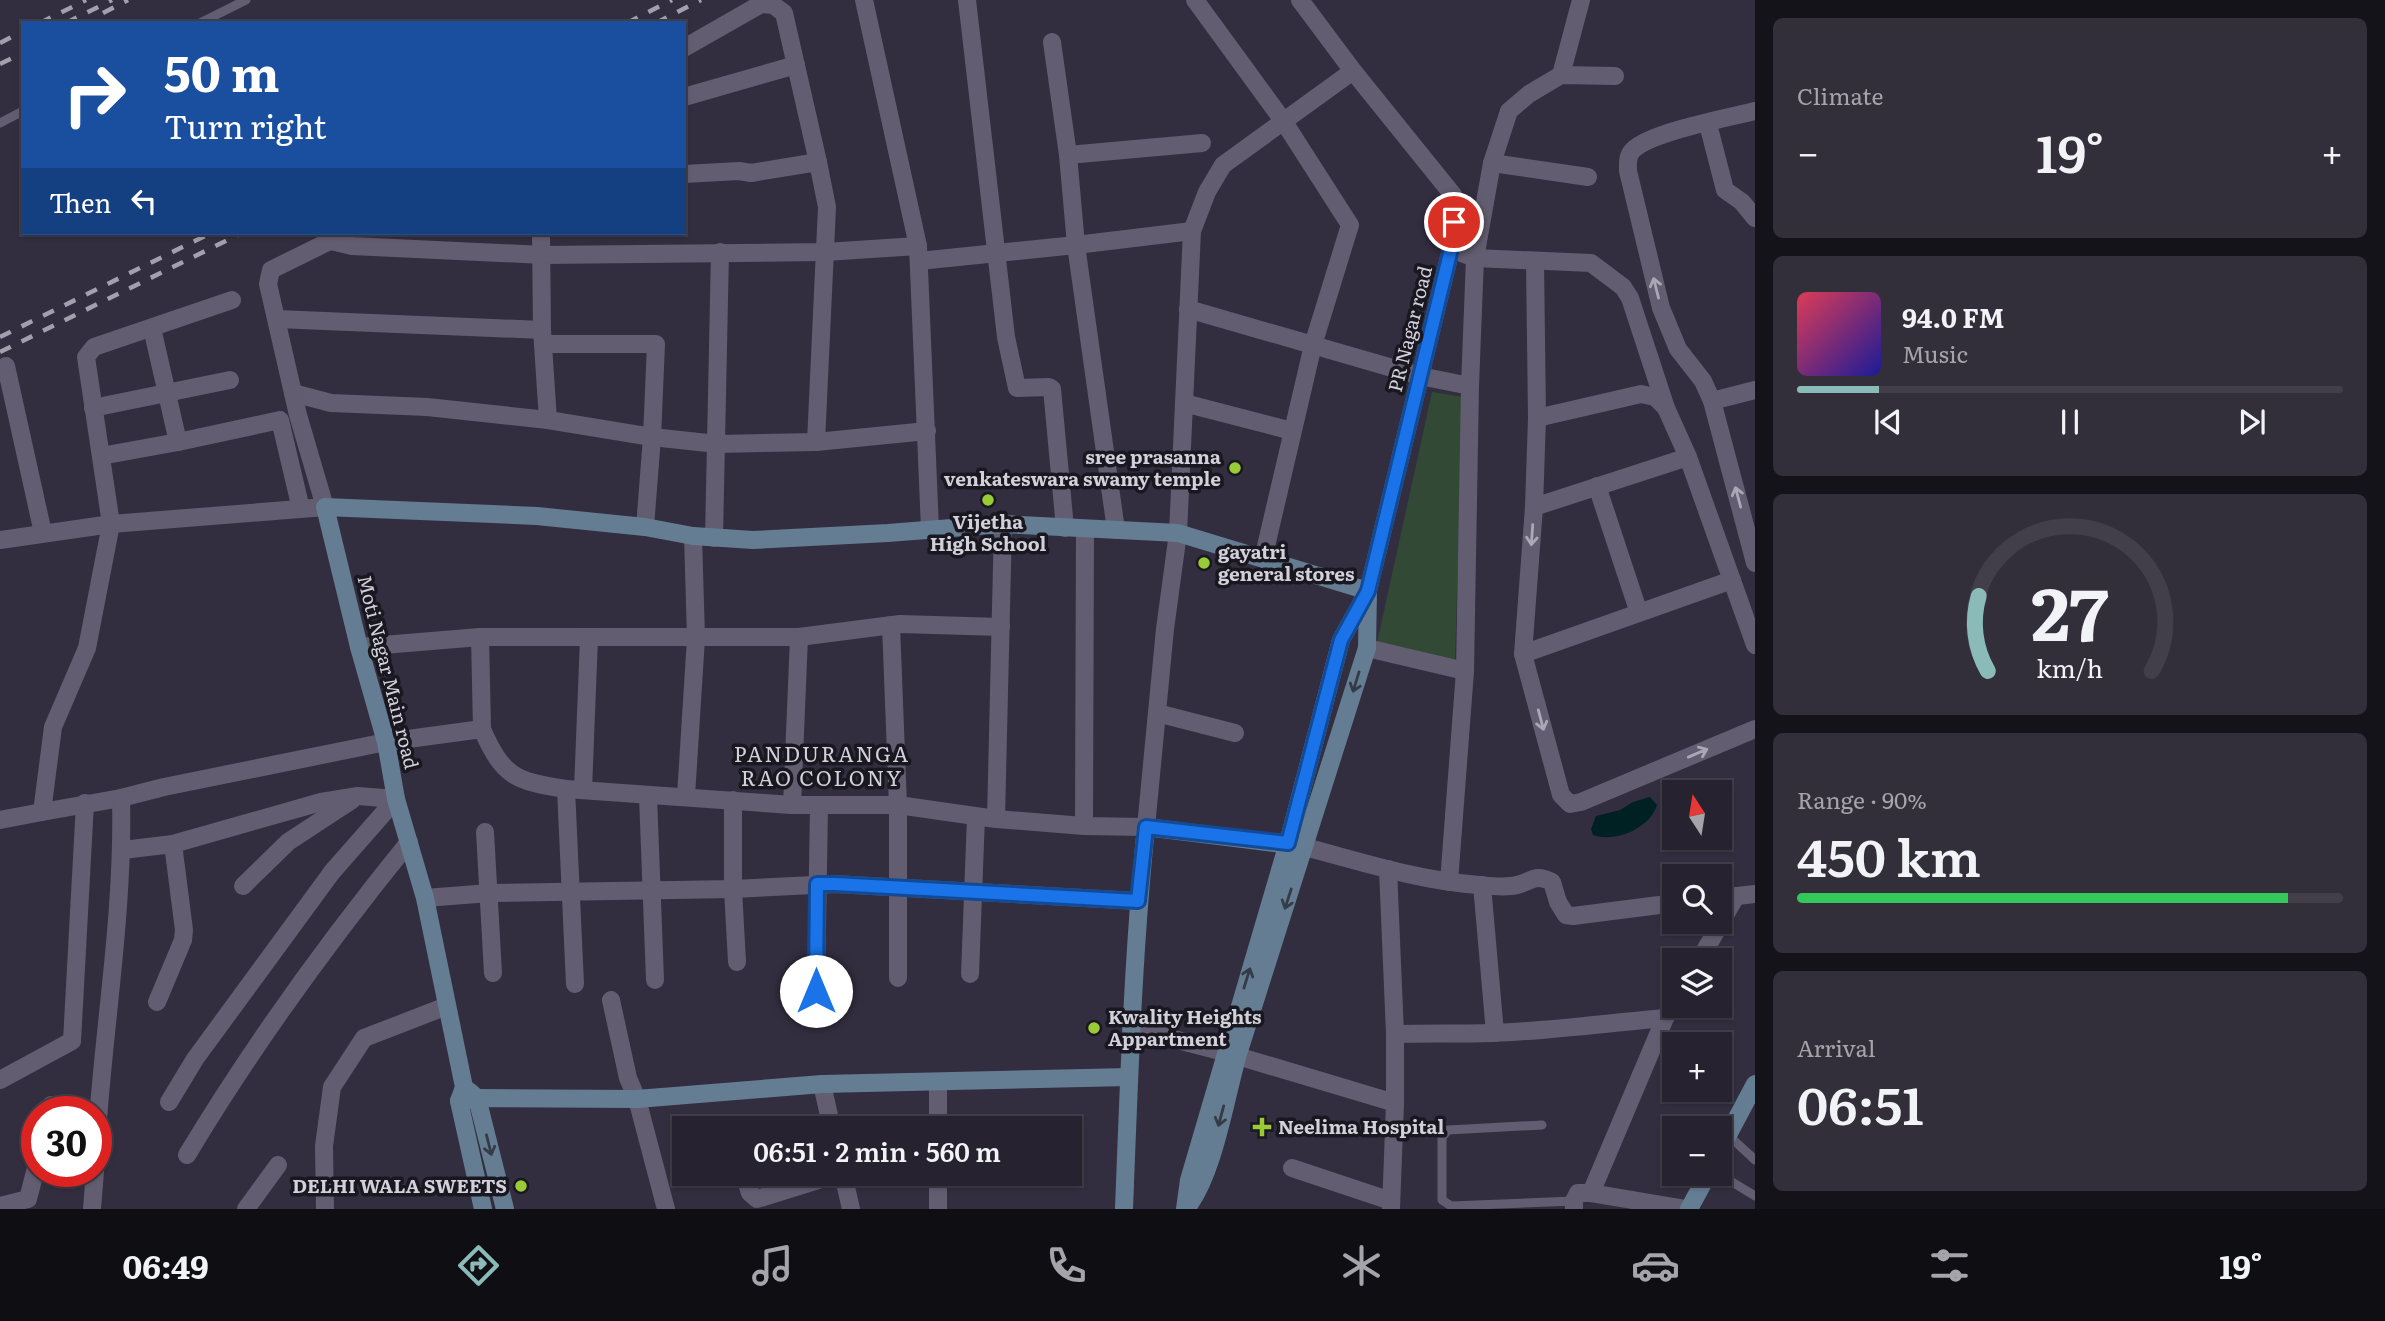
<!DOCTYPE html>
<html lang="en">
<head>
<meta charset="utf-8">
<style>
  :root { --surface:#26222f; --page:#322f3b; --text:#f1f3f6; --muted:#a4a4aa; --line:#423f4b; --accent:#8bbbb9 }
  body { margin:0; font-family:Literata,serif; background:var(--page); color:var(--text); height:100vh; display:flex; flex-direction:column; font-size:26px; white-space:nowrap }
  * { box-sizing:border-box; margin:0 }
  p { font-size:23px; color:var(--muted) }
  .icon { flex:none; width:38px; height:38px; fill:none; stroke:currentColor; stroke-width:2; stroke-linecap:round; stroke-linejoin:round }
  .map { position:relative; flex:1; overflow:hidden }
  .sheet { display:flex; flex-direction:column; gap:18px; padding:18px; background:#15131a; width:630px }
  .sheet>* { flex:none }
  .banner { position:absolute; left:21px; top:21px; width:665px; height:214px; border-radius:0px; box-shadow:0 2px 5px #0004,0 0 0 2px var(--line); background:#1a4fa0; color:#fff; overflow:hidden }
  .needle { width:46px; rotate:348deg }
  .buttons { position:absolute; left:1662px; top:780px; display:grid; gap:14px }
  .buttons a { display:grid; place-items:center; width:70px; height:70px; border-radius:0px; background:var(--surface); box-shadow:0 2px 5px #0004,0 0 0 2px var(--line); font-size:35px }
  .speed { position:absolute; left:21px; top:1096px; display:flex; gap:14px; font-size:35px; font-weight:700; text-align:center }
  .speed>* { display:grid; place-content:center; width:91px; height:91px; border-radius:50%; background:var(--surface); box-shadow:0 2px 5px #0004,0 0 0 2px var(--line); line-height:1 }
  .speed .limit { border:10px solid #d22; background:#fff; color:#111 }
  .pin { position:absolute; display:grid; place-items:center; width:60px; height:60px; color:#fff; margin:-30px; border:4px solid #fff; border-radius:50%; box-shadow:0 2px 7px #0007 }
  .me { position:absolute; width:77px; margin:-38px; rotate:0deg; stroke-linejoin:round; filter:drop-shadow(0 0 5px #0008) }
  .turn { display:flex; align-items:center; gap:24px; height:147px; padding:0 28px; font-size:32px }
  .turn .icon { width:91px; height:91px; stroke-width:2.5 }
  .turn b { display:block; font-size:49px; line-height:60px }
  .then { display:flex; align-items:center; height:66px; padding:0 28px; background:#0003; gap:14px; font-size:26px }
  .big { font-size:52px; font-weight:600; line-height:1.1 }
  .sheet .widget { flex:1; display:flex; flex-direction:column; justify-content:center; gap:10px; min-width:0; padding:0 24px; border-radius:10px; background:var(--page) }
  .sheet .dial { align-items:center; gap:0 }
  .dial svg { height:182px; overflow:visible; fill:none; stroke:var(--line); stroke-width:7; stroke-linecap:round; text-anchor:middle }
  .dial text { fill:var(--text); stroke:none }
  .song { display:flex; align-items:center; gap:21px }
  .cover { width:84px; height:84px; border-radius:10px; background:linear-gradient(135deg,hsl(350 70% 55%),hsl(240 70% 35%)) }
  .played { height:7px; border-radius:4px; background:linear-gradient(90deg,var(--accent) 15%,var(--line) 15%) }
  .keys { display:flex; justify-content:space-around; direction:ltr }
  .heat { display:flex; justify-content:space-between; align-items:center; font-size:38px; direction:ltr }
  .charge { height:10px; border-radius:5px; background:linear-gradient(90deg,#34c759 90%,var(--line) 0) }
  .trip { position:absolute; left:672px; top:1116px; width:410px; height:70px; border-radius:0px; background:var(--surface); box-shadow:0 2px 5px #0004,0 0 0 2px var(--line); font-weight:600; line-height:70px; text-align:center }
  .tab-bar { display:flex; height:112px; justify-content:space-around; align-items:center; background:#0f0e13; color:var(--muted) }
  .tab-bar .icon { width:49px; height:49px }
  .tab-bar .on { color:var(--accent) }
  .tab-bar b { font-size:32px; color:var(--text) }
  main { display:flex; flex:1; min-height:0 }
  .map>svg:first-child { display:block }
  .green { fill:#324936 }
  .water { fill:#002123 }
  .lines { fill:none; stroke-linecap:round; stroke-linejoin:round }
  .lane { stroke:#625d70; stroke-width:9 }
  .street { stroke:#625d70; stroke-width:18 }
  .secondary { stroke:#657d92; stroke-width:18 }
  .rail { stroke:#a2a0ac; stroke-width:4.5; stroke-dasharray:12 12; stroke-linecap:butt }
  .oneway { stroke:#aba8b6 }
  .oneway2 { stroke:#343b47 }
  .route-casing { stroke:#114b97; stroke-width:18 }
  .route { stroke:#1a73e8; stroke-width:12 }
  .poi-dot { fill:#99cb36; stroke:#19171f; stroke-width:2.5 }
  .labels { text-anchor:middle; stroke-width:7; stroke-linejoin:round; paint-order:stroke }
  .street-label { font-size:19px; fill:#d2d0db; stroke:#19171f }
  .poi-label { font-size:19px; font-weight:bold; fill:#d2d0db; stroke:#19171f; text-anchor:start }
  .neighbourhood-label { font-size:21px; letter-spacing:2px; fill:#d2d0db; stroke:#19171f }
</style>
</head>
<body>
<main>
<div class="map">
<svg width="1755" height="1209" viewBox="0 0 1755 1209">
  <rect width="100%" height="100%" fill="#322e3f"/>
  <!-- green -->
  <polygon class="green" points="1432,392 1463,397 1455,661 1377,643"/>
  <!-- water -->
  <path class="water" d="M1650 797 1657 805C1650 828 1616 843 1593 835L1591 829 1596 816 1620 810 1633 802Z"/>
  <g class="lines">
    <!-- lane -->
    <g class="lane">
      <polyline points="200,23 246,0"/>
      <polyline points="0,123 23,111"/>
      <polyline points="1542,1125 1448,1130 1442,1137 1442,1200 1451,1206 1574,1201"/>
      <polyline points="1728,1135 1755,1160"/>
      <polyline points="1719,1174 1755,1196"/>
    </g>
    <!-- street -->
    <g class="street">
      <polyline points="864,0 918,246 930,529"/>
      <polyline points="967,0 1006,337 1017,388 1049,387 1052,389 1065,528"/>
      <polyline points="1195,0 1284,122 1350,225 1313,345 1263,559"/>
      <polyline points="1300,0 1353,71 1453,195 1454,222 1451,249 1368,591"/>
      <polyline points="684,48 761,4 773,5 784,13 818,162"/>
      <polyline points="1561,75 1581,0"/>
      <polyline points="1615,76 1561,75 1529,94 1509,111 1492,163 1475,258 1591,263 1623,287 1630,298 1666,408"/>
      <polyline points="684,97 796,65"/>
      <path d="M1755 111C1727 118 1651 132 1633 150 1627 156 1628 163 1628 171L1661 308 1678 349 1703 381 1712 401 1755 563"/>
      <polyline points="1708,124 1725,190 1742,202 1755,218"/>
      <polyline points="1068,155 1202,143"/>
      <polyline points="1492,163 1588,177"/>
      <polyline points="684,174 739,171 751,173 818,162 827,207 816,442"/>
      <polyline points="541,233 542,330 548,420"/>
      <polyline points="331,241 352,246 543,255 825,252 918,246"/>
      <polyline points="919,261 1076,245 1068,155 1052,42"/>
      <polyline points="1535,261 1537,418 1534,507 1523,654 1561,795 1570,804 1581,802 1755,729"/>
      <path d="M232 300 94 347 86 357 111 524 87 648 53 727 42 812 121 798 164 787 386 742 482 729C503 777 515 781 566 789L792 805H898L996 819 1084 826 1146 827 1165 629 1178 533 1192 231 1207 192 1223 165 1353 71"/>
      <polyline points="1188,309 1420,376 1470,386"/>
      <polyline points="277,319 542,330"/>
      <polyline points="152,328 178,442"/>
      <polyline points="543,344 656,344 652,437 645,527"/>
      <polyline points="6,366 43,533"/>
      <polyline points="293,393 331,403 427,407 548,420 652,437 717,444 816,442 927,431"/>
      <polyline points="1712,401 1755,390"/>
      <polyline points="1184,403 1292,431"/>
      <polyline points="93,408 230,380"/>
      <polyline points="1537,418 1641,394 1655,397 1666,408 1688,457 1755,645"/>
      <polyline points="101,456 178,442 280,420 301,509"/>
      <polyline points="1597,486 1639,613"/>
      <polyline points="1534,507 1688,457"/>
      <polyline points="1116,530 1076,245 1192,231"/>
      <polyline points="714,538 720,252"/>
      <polyline points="0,540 111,524 325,507 298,415 268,284 271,270 346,233"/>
      <polyline points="891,625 898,805 898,978"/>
      <polyline points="480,637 482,729"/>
      <polyline points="799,637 900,624 1001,627"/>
      <polyline points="359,647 480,637 799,637 792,805"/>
      <polyline points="1367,648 1465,671"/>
      <polyline points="1523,654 1732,580"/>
      <polyline points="1157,713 1235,733"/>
      <polyline points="566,789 575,984"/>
      <polyline points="583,790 589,638"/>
      <polyline points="648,796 655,980"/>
      <polyline points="686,796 696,638 693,536"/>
      <polyline points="733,800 733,889 737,962"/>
      <polyline points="996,819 1003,524"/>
      <polyline points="0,820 42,812"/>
      <polyline points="1084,826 1085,529"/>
      <polyline points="485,832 493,973"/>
      <polyline points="173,844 321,802 358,796 396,799"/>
      <path d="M1305 847C1362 862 1420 881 1479 885 1490 886 1506 888 1517 885 1533 881 1534 873 1552 882L1558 902 1566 915 1573 916 1675 903"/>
      <polyline points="123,850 173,844 184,930 183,940 157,1002"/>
      <polyline points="1388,869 1395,1034 1395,1103 1391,1209"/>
      <polyline points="1449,882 1465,671 1470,386 1475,258 1451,249"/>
      <polyline points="1482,885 1495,1033"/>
      <polyline points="243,886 288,842 352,800"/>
      <polyline points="425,898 490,893 733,889 835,884 1138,901"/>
      <polyline points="1720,898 1755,894"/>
      <polyline points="1699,961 1736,896"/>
      <polyline points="970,974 976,817"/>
      <polyline points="816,991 819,806"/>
      <polyline points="611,1000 628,1078 637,1099 666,1209"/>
      <polyline points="1675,1002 1665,1018 1591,1193 1686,1209"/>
      <polyline points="1131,1028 1224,1052 1395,1103"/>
      <path d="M1395 1034C1428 1033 1460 1034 1492 1033 1550 1031 1608 1023 1665 1018"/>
      <polyline points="0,1080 72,1041 85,803"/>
      <polyline points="938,1082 938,1129"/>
      <polyline points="822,1084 832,1129"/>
      <polyline points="169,1102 195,1059 332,872 396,799"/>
      <polyline points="50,1111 51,1105"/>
      <path d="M96 1147C103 1030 124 915 121 798"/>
      <path d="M187 1155C253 1045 328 942 409 842"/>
      <polyline points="1292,1168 1391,1201"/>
      <polyline points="744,1174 750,1193 757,1199 838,1174"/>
      <polyline points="843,1174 851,1209"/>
      <polyline points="938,1174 938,1209"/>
      <polyline points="0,1206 28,1199 37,1164"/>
      <polyline points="92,1209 95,1171"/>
      <polyline points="246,1209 278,1165"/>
      <polyline points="325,1209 324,1146 332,1087 364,1038 447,1006"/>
      <polyline points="1574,1209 1574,1201 1578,1193 1591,1193"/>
    </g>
    <!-- secondary -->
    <g class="secondary">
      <polyline points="469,1091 477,1098 505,1209"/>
      <polyline points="459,1101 477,1098 637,1099 822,1084 1129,1077"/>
      <polyline points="1720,1150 1755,1084"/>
      <polyline points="483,1209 459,1101 464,1087 425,898 396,799 386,742 359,647 325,507 537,516 645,527 693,536 753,540 888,533 1003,524 1178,533 1368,591"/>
      <path d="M1124 1209C1129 1081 1133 954 1146 827L1298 846"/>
      <polyline points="1185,1209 1189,1180 1288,843 1341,640 1367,593"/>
      <path d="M1186 1209C1214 1174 1225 1099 1238 1054 1280 918 1325 784 1367 648L1368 591"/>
      <polyline points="1689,1209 1708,1174"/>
    </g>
    <!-- rail -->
    <g class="rail">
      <polyline points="103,13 128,0"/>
      <polyline points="40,23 86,0"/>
      <polyline points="66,23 112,0"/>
      <polyline points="627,23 672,0"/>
      <polyline points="656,23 701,0"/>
      <polyline points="0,43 23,31"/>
      <polyline points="0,64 23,53"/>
      <polyline points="0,337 211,233"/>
      <polyline points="0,352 242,233"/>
    </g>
  </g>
  <!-- one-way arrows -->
  <defs><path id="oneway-shaft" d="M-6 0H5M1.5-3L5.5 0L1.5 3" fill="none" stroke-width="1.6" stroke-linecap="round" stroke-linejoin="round" transform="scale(1.75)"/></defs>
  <g class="oneway">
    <use href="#oneway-shaft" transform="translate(1656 288) rotate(-104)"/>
    <use href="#oneway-shaft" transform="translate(1738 497) rotate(-105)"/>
    <use href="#oneway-shaft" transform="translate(1532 535) rotate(94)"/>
    <use href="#oneway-shaft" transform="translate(1541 720) rotate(75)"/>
    <use href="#oneway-shaft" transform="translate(1698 753) rotate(-23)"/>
  </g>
  <g class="oneway2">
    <use href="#oneway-shaft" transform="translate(1356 682) rotate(107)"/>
    <use href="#oneway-shaft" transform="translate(1288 899) rotate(108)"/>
    <use href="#oneway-shaft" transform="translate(1247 978) rotate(-73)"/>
    <use href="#oneway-shaft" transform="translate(1221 1116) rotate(105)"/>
    <use href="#oneway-shaft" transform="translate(489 1145) rotate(76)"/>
  </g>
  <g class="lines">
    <!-- route casing -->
    <g class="route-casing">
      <polyline id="route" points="816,991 817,884 835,884 1138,901 1146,827 1288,843 1341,640 1368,591 1451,249 1454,222"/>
    </g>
    <!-- route -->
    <use href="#route" class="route"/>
  </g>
  <!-- markers -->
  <g class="poi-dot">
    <circle cx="1235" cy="468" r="7"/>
    <circle cx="988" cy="500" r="7"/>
    <circle cx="1204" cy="563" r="7"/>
    <circle cx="1094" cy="1028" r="7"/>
    <path d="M1258.5 1116.5h7v7h7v7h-7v7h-7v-7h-7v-7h7z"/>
    <circle cx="521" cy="1186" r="7"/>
  </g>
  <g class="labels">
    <!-- street labels -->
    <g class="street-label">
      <text transform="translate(1410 329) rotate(-76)" y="7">PR Nagar road</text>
      <text transform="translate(388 672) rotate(76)" y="7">Moti Nagar Main road</text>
    </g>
    <!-- poi labels -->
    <g class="poi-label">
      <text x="1221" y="464" text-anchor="end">sree prasanna<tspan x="1221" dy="22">venkateswara swamy temple</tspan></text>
      <text x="988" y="529" text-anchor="middle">Vijetha<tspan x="988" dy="22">High School</tspan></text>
      <text x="1218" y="559">gayatri<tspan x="1218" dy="22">general stores</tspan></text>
      <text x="1108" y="1024">Kwality Heights<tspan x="1108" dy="22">Appartment</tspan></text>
      <text x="1278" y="1134">Neelima Hospital</text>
      <text x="507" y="1193" text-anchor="end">DELHI WALA SWEETS</text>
    </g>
    <!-- neighbourhood labels -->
    <g class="neighbourhood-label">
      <text x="822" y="762">PANDURANGA<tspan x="822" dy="24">RAO COLONY</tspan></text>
    </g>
  </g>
</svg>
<div class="buttons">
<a><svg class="needle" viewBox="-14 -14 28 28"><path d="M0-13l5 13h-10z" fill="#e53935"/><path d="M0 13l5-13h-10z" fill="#a4a4aa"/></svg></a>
<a><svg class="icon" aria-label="search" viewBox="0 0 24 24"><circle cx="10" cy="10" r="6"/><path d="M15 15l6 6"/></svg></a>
<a><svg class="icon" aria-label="layers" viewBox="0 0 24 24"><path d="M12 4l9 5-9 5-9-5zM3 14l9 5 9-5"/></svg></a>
<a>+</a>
<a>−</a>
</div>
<div class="speed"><div class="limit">30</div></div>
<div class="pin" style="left:1454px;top:222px;background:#d93025"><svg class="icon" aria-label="arrive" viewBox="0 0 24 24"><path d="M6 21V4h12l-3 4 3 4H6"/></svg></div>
<svg class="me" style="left:816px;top:991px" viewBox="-20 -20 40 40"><circle r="19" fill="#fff"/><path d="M0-13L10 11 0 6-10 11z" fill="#1a73e8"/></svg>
<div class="trip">06:51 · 2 min · 560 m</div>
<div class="banner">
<div class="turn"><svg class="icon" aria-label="right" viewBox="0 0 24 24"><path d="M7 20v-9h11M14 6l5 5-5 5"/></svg><div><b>50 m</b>Turn right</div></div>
<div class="then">Then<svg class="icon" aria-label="left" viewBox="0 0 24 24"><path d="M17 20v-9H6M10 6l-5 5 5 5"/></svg></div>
</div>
</div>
<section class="sheet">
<div class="widget"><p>Climate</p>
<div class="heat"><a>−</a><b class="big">19°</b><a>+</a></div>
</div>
<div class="widget">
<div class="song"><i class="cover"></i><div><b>94.0 FM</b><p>Music</p></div></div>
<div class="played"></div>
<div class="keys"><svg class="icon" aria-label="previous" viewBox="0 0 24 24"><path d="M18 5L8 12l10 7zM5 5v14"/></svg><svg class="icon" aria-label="pause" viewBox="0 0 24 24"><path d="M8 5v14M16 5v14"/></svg><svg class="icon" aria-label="next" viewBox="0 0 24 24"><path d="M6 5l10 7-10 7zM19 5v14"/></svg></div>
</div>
<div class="widget dial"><svg viewBox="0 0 100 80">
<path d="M14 69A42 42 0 1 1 86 69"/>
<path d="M14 69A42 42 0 0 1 10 36" stroke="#8bbbb9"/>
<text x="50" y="56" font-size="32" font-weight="700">27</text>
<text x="50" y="72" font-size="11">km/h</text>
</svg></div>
<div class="widget"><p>Range · 90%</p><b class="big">450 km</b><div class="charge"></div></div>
<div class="widget"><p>Arrival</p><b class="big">06:51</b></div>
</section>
</main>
<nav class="tab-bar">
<b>06:49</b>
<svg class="icon on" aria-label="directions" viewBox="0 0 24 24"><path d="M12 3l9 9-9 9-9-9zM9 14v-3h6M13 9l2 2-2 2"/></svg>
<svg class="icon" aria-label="music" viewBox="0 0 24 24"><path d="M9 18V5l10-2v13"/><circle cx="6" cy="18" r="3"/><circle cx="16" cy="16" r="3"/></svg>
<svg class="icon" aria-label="phone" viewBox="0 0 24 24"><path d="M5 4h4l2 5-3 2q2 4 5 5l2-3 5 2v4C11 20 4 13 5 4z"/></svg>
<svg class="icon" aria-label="climate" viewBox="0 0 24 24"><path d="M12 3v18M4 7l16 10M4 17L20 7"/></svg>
<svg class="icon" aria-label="car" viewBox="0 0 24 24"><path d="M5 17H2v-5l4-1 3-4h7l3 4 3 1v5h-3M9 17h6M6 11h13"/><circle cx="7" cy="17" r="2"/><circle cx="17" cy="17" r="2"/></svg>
<svg class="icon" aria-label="filters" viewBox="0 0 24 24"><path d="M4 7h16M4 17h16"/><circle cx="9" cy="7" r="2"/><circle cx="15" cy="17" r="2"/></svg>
<b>19°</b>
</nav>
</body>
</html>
